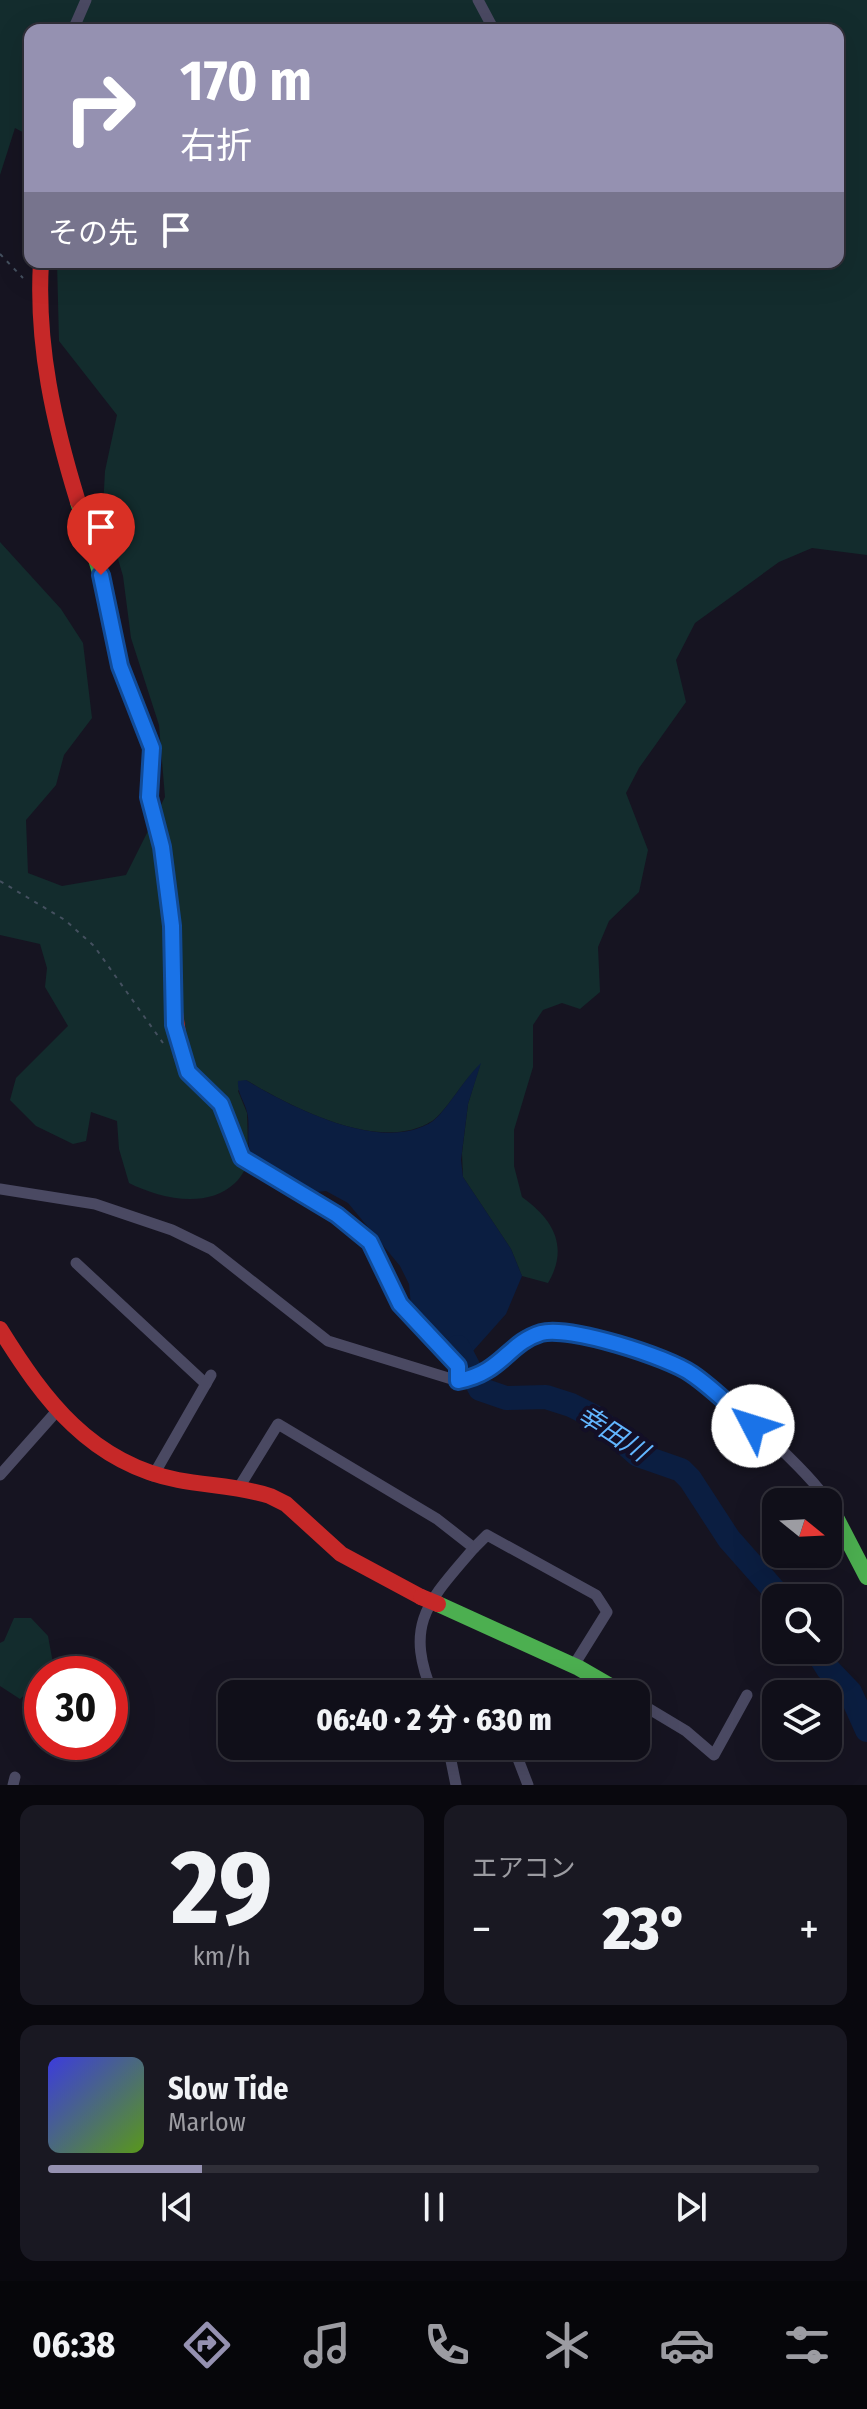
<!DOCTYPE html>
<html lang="ja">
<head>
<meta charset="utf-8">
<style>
  :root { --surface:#100f19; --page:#191822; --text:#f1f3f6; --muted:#9c9ca2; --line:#302f38; --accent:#9591b1 }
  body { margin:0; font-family:"Fira Sans Condensed","Noto Sans JP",sans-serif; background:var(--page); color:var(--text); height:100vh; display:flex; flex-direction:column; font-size:30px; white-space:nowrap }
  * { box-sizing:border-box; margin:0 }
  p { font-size:26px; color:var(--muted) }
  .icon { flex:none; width:44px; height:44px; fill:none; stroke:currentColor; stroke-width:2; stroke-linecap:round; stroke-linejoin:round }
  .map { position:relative; height:1785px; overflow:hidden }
  .drawer { display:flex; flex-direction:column; gap:20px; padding:20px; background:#09080e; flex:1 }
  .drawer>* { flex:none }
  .banner { position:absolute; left:24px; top:24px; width:820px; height:244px; border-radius:16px; box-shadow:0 8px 32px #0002,0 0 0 2px var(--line); background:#9591b1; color:#fff; overflow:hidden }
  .needle { width:52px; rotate:108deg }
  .tools { position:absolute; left:762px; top:1488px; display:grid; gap:16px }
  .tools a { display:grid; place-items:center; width:80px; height:80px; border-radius:16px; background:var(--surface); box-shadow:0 8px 32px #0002,0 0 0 2px var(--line); font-size:40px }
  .speed { position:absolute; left:24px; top:1656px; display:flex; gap:16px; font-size:40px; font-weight:700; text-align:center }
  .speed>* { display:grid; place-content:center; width:104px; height:104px; border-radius:50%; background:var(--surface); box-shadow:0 8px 32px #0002,0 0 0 2px var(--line); line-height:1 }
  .speed .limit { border:12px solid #d22; background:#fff; color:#111 }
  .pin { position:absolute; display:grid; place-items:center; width:68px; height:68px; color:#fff; margin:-82px -34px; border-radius:50% 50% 50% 0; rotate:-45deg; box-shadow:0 0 8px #0007 }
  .pin .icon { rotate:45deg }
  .me { position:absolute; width:88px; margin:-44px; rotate:310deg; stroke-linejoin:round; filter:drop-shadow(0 0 6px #0008) }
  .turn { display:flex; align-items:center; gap:28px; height:168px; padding:0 24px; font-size:36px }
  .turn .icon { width:104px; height:104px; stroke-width:2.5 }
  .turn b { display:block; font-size:56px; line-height:68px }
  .then { display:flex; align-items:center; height:76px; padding:0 24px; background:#0003; gap:16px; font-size:30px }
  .big { font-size:60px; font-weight:800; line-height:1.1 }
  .drawer .widget { flex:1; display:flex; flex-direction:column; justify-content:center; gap:12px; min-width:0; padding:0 28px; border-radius:16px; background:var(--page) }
  .drawer .dial { align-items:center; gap:0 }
  .dial b { font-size:104px; line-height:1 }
  .song { display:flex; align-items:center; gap:24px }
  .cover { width:96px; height:96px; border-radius:12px; background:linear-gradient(135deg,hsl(240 70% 55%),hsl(90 70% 35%)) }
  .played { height:8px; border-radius:4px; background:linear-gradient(90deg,var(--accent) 20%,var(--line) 20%) }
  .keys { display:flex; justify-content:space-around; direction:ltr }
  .heat { display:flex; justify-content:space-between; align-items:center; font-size:44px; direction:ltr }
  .drawer .tiles { flex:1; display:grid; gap:20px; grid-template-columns:1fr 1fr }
  .widget:last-child { grid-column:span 2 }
  .trip { position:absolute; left:218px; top:1680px; width:432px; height:80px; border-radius:16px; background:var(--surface); box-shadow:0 8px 32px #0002,0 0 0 2px var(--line); font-weight:800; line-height:80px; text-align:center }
  .tabs { display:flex; height:128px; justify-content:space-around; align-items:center; background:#06060a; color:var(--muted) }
  .tabs .icon { width:56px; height:56px }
  .tabs .current { color:var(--accent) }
  .tabs b { font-size:36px; color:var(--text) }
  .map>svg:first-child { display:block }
  .green { fill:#132c2d }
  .water { fill:#0b1e41 }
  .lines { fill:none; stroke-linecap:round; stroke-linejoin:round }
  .river { stroke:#0b1e41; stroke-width:24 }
  .path { stroke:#44505f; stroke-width:2; stroke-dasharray:4 6; stroke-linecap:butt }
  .street { stroke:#4a4962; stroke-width:11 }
  .fast { stroke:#4caf50; stroke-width:16 }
  .jam { stroke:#c62828; stroke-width:16 }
  .jam-bridge { stroke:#c62828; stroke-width:16 }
  .route-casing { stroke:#114b97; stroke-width:20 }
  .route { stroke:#1a73e8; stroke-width:14 }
  .labels { text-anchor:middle; stroke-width:8; stroke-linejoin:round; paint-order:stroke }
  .water-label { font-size:26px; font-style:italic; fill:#62b6ff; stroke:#130f26 }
</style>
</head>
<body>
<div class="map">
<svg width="867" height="1785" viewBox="0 0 867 1785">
  <rect width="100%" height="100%" fill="#161421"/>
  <!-- green -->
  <g class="green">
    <path d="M0 0H867V555L812 548 779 562 695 623 676 660 686 702 639 768 626 793 648 850 639 892 609 921 598 947 600 992 580 1009 562 1003 543 1010 533 1025V1067L514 1130V1166L522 1197C554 1220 569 1247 548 1283L522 1276 511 1249 463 1177 462 1153 468 1104 480 1065C464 1079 445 1113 432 1121 380 1154 292 1107 246 1080L238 1091 247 1113 248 1148 252 1157C247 1165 242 1177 235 1183 206 1210 159 1198 129 1183L119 1149 117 1121 91 1112 86 1141 73 1144 36 1126 10 1100 16 1078 68 1026 45 987 47 968 40 944 0 935V542L61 609 83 643 92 718 64 755 56 785 26 820 28 873 62 886 126 875 165 797 159 725 131 638 123 576 103 508 105 471 117 415 59 341 57 262H838V30H30V136L15 128 0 175Z"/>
    <polygon points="14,1618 31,1618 48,1636 54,1669 42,1674 42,1680 20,1699 0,1686 0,1643 4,1641"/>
  </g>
  <!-- water -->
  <path class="water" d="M481 1063 468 1104 461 1160 463 1177 511 1249 522 1276 506 1314 465 1360 454 1356 411 1306 409 1284 400 1266 348 1203 326 1191 307 1193 252 1157C245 1142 251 1127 247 1112 244 1100 237 1093 238 1081L246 1080C291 1107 383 1155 433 1121 446 1111 465 1078 481 1063Z"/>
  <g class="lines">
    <!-- river -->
    <g class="river">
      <polyline points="458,1347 480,1389 506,1398 546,1397 571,1405 595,1417 638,1455 681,1470 690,1479 729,1539 781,1598"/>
      <polyline points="816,1650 828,1669 850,1692 867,1730"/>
    </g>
    <!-- path -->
    <g class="path">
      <polyline points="0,254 23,278"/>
      <polyline points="0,881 65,920 94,946 163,1043"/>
    </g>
    <!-- street -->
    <g class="street">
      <polyline points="478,0 494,30"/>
      <polyline points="73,30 86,0"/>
      <path d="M0 1189 95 1204 172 1230 211 1249 328 1341 458 1381C502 1373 509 1342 541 1333 570 1326 663 1356 689 1372 719 1390 811 1473 828 1502"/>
      <polyline points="76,1263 206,1384"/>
      <polyline points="0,1475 56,1412"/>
      <polyline points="153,1476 211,1375"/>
      <path d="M238 1489 278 1424 437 1519 474 1548C429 1601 403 1623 433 1694"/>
      <polyline points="474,1548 487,1535 596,1595 607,1612 574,1665"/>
      <polyline points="636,1701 686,1731 714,1755 747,1695"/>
      <polyline points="448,1746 456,1785"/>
      <polyline points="513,1746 528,1785"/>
      <polyline points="13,1785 15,1777"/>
    </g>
    <!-- fast -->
    <g class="fast">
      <polyline points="78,502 101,575 120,666 152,748 149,797 162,847 172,926 172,992"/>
      <polyline points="293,1189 337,1215 370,1242 400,1304 458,1366 458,1381"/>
      <polyline points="828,1502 867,1577"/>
      <polyline points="438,1604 579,1668 624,1694"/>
    </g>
    <!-- jam -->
    <g class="jam">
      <path d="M41 262C36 345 54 424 78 502"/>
      <polyline points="172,992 181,1054 188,1072 221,1104 242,1158 293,1189"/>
      <path d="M0 1329C44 1400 91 1463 178 1480 209 1486 240 1486 270 1496L286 1504 341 1554 421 1597"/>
    </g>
    <!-- jam-bridge -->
    <polyline class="jam-bridge" points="421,1597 438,1604"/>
  </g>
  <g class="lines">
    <!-- route casing -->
    <g class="route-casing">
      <path id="route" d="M101 575 120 666 152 748 149 797 162 847 172 926 174 1025 188 1072 221 1104 242 1158 337 1215 370 1242 400 1304 458 1366V1381C502 1373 508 1343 541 1333 568 1325 668 1357 692 1374 714 1389 733 1409 753 1426"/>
    </g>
    <!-- route -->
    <use href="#route" class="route"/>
  </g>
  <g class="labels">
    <!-- water labels -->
    <g class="water-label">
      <text transform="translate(613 1433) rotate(33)" y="9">幸田川</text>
    </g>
  </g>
</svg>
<div class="tools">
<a><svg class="needle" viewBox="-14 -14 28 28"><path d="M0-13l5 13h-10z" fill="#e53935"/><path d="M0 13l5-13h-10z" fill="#9c9ca2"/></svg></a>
<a><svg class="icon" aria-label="search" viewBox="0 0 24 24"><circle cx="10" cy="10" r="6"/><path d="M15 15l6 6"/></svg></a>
<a><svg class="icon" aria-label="layers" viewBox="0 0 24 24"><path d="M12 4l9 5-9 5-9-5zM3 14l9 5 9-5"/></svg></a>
</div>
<div class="speed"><div class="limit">30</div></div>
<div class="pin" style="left:101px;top:575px;background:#d93025"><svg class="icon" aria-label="arrive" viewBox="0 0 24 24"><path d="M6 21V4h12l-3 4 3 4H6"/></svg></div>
<svg class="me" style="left:753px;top:1426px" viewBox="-20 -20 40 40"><circle r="19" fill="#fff"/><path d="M0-13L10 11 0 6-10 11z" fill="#1a73e8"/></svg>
<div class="trip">06:40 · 2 分 · 630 m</div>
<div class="banner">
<div class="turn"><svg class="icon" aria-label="right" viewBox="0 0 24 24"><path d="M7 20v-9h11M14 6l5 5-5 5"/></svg><div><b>170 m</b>右折</div></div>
<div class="then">その先<svg class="icon" aria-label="arrive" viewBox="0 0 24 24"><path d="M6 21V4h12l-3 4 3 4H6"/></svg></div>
</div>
</div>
<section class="drawer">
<div class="tiles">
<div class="widget dial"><b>29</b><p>km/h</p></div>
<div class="widget"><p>エアコン</p>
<div class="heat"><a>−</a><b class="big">23°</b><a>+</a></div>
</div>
<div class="widget">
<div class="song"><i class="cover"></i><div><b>Slow Tide</b><p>Marlow</p></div></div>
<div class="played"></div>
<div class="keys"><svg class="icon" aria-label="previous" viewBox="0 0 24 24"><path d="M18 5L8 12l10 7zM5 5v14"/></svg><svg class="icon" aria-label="pause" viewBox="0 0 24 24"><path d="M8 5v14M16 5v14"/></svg><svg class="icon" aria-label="next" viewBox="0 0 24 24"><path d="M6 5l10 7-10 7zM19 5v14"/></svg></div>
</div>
</div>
</section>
<nav class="tabs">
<b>06:38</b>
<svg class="icon current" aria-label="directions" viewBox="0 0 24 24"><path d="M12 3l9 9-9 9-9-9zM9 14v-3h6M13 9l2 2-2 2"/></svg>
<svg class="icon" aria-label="music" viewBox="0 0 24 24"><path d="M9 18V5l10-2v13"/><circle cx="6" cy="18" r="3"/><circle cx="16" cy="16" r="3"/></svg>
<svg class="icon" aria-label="phone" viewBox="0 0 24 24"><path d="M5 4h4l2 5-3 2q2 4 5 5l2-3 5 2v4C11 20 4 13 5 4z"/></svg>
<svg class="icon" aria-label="climate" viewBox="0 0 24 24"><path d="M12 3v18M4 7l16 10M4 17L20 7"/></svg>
<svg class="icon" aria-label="car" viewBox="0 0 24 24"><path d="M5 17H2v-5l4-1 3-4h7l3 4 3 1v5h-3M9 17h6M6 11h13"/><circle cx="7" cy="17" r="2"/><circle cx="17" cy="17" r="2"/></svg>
<svg class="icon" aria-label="filters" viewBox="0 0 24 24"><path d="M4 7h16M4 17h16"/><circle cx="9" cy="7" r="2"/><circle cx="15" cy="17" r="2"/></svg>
</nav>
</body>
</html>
